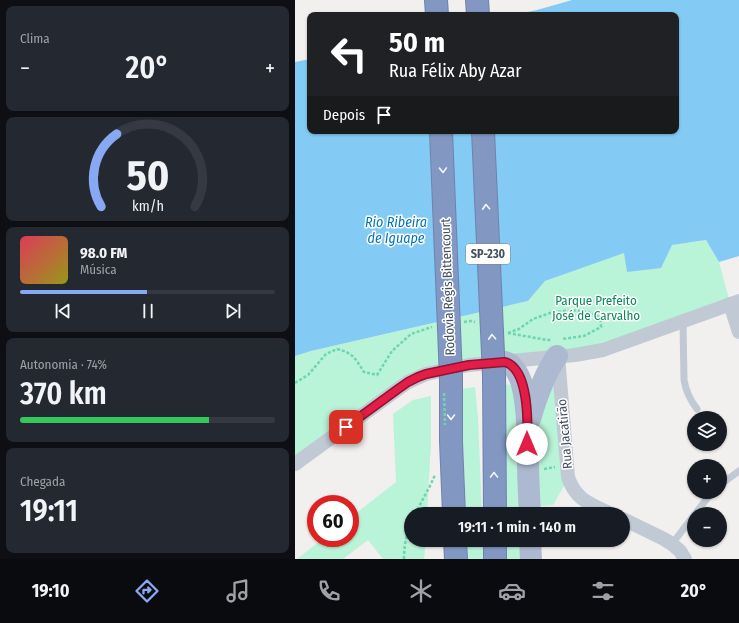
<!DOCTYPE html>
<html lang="pt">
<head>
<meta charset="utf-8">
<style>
  :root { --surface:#171b24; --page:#242831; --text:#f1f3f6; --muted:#9ea1a6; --line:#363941; --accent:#89a8f4 }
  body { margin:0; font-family:"Fira Sans Condensed",sans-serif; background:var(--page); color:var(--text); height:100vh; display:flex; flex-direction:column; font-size:15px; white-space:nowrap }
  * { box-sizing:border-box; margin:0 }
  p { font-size:13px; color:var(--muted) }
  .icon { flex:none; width:22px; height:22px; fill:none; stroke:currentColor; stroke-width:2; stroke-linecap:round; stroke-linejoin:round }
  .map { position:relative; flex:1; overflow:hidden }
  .panel { display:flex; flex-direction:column; gap:6px; padding:6px; background:#0d0f14; width:295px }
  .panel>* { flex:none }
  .banner { position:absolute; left:12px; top:12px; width:372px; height:122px; border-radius:8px; box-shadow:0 1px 3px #0004; background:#202124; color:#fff; overflow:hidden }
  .tools { position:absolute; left:392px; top:411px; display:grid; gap:8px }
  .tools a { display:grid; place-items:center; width:40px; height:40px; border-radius:50%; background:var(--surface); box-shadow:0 1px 3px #0004; font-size:20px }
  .speed { position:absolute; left:12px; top:495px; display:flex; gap:8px; font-size:20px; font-weight:700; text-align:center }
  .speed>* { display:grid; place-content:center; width:52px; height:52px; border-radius:50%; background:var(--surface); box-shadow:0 1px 3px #0004; line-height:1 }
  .speed .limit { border:6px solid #d22; background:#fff; color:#111 }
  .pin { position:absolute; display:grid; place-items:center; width:34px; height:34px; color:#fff; margin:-17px; border-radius:8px; box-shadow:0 2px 6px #0006 }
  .me { position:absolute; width:44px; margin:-22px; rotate:0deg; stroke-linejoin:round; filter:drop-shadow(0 0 3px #0008) }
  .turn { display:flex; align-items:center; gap:14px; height:84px; padding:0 16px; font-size:18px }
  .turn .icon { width:52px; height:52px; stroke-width:2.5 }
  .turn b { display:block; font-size:28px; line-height:34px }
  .then { display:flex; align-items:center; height:38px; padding:0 16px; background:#0003; gap:8px; font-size:15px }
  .big { font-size:30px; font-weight:600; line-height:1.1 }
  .panel .widget { flex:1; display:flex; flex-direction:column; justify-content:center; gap:6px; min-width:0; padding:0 14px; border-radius:8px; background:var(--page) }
  .panel .dial { align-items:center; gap:0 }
  .dial svg { height:104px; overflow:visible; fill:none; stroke:var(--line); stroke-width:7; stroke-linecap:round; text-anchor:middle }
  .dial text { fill:var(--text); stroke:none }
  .song { display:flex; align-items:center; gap:12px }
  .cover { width:48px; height:48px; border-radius:6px; background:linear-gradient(135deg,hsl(350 70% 55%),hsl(60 70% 35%)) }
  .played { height:4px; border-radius:2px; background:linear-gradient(90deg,var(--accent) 50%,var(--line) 50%) }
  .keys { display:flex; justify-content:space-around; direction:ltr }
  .heat { display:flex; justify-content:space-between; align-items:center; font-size:22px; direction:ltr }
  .charge { height:6px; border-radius:3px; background:linear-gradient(90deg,#34c759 74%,var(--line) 0) }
  .trip { position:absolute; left:109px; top:507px; width:226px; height:40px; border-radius:20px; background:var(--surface); box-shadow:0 1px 3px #0004; font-weight:600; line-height:40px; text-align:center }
  .menu { display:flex; height:64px; justify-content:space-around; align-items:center; background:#090b0e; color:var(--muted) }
  .menu .icon { width:28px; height:28px }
  .menu .on { color:var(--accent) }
  .menu b { font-size:18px; color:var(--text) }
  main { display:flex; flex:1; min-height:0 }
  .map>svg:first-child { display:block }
  .green { fill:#b9f3d8 }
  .water { fill:#83cbf4 }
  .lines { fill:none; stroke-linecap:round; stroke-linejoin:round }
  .motorway-casing { stroke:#6d83ae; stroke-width:24 }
  .path { stroke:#6ed4b1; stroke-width:2.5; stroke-dasharray:3 2; stroke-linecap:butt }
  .service { stroke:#c1c9d5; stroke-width:7 }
  .minor { stroke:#c1c9d5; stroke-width:14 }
  .primary { stroke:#acb9d0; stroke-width:22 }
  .motorway { stroke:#8298c2; stroke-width:22 }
  .motorway-bridge-casing { stroke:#6d83ae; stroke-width:24; stroke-linecap:butt }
  .path-bridge { stroke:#6ed4b1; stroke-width:2.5; stroke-dasharray:3 2; stroke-linecap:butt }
  .motorway-bridge { stroke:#8298c2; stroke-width:22 }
  .oneway { stroke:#f2f5f9 }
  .route-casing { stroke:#92132f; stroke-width:10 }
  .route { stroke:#e11d48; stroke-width:7 }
  .labels { text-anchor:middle; stroke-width:3; stroke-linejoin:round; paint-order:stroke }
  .shield { fill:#fff; stroke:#7d848e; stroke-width:1 }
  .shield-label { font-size:12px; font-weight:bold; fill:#454f5e }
  .street-label { font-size:13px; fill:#454f5e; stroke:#fff }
  .park-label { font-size:13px; fill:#0f875c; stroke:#fff }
  .water-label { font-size:14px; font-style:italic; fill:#0075b6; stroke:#fff }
</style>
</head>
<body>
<main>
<section class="panel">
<div class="widget"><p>Clima</p>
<div class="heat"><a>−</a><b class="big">20°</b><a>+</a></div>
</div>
<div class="widget dial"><svg viewBox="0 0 100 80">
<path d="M14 69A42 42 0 1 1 86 69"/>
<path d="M14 69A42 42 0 0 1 26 13" stroke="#89a8f4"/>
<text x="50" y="56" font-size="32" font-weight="700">50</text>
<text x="50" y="72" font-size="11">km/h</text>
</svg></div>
<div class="widget">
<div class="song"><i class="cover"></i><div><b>98.0 FM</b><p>Música</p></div></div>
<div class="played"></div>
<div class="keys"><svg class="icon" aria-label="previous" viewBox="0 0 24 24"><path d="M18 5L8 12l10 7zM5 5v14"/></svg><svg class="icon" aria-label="pause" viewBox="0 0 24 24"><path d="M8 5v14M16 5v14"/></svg><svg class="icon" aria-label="next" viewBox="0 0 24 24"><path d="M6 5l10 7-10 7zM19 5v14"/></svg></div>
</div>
<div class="widget"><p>Autonomia · 74%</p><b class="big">370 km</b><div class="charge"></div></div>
<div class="widget"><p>Chegada</p><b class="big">19:11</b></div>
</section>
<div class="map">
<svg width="444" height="559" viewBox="0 0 444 559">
  <rect width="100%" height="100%" fill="#f2efef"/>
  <!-- green -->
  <g class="green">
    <polygon points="411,240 424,262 435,303 309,349 133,373 0,459 0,356 16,351 233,301 250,281 330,252"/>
    <polygon points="260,381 270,484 258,505 243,506 242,475 243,410"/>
    <polygon points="210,384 215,385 219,388 227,514 211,514"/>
    <polygon points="180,387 183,418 187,514 171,514 166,389"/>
    <polygon points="136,396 136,443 132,514 116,514 116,540 131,540 129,559 88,559 73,540 48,559 2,559 29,538 55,538 55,518 101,482 98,414 118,400"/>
    <polygon points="172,540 188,540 189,559 173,559"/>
    <rect x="212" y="540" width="15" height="19"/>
  </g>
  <!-- water -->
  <polygon class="water" points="277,0 444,0 444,256 424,262 411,240 377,245 366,268 332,272 329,253 250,281 233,301 16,351 0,356 0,62 15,59 15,131 381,131 381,15 218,15 242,10"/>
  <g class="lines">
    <!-- motorway casing -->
    <g class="motorway-casing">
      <g id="motorway">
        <polyline points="141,0 142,15"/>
        <polyline points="182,0 183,15"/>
        <polyline points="199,376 200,514"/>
        <polyline points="156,378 156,441 159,514"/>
        <polyline points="160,540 161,559"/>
        <polyline points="200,540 200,559"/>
      </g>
    </g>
    <!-- path -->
    <g class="path">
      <polyline points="169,322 176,321 180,322"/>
      <polyline points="213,333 252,340 256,340"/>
      <polyline points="213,333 224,329 238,319 255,313 276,310 293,312 302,315 306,322 306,327 289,336 267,339"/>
      <path d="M0 383 13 375 31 354 42 349C58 353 60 358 69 372L82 375 97 351 116 334 137 327"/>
      <polyline points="249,469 260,467"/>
      <polyline points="120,514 135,486 140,475"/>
      <path d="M109 559C109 546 111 536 116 524"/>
    </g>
    <!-- service -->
    <g class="service">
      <path d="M388 322 389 380C391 392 395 400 402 409"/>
      <polyline points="425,485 444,471"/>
      <polyline points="400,514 417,492"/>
      <polyline points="377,544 399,515"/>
    </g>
    <!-- minor -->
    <g class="minor">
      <polyline points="435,304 444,332"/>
      <path d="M263 356 273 477C281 501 296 504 316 514"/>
      <polyline points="0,464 103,389 113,382 131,374 174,365 280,355 308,350 444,301"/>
      <polyline points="328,519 369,539 377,544 385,551 390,559"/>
    </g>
    <!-- primary -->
    <g class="primary">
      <path d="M210 362C236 370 232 436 233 459 233 477 234 496 235 514"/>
      <path d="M235 419C241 398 249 375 262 356"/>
      <polyline points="235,540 236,559"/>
    </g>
    <!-- motorway -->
    <use href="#motorway" class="motorway"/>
    <!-- motorway-bridge casing -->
    <g class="motorway-bridge-casing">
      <g id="motorway-bridge">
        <polyline points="146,131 156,378"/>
        <polyline points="188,131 199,376"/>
      </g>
    </g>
    <!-- path-bridge -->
    <polyline class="path-bridge" points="149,393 150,425"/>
    <!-- motorway-bridge -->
    <use href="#motorway-bridge" class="motorway-bridge"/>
  </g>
  <!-- one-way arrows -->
  <defs><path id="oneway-chevron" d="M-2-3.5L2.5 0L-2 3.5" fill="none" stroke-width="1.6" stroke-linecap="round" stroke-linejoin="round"/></defs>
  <g class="oneway">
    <use href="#oneway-chevron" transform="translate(148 170) rotate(88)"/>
    <use href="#oneway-chevron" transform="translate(191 207) rotate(-93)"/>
    <use href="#oneway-chevron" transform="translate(197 337) rotate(-93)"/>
    <use href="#oneway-chevron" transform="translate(156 417) rotate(90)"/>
    <use href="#oneway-chevron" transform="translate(199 475) rotate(-90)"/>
  </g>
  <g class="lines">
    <!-- route casing -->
    <g class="route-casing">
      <path id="route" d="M51 427 103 389 113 382 123 377 131 374 174 365 210 362C234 369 233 423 232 444"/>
    </g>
    <!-- route -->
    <use href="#route" class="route"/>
  </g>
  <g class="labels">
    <!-- shield labels -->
    <rect class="shield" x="171" y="244" width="44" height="20" rx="3"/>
    <g class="shield-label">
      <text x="193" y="258">SP-230</text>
    </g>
    <!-- street labels -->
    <g class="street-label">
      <text transform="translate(152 287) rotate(-92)" y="5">Rodovia Régis Bittencourt</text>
      <text transform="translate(269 434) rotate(-95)" y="5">Rua Jacatirão</text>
    </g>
    <!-- park labels -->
    <g class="park-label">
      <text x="301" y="305">Parque Prefeito<tspan x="301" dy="15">José de Carvalho</tspan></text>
    </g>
    <!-- water labels -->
    <g class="water-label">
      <text x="101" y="227">Rio Ribeira<tspan x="101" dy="16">de Iguape</tspan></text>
    </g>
  </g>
</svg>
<div class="tools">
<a><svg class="icon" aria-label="layers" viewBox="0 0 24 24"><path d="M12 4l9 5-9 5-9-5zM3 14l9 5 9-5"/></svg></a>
<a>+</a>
<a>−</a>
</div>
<div class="speed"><div class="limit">60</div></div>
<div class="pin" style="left:51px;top:427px;background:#d93025"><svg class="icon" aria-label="arrive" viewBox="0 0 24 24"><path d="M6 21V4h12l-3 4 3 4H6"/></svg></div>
<svg class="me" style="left:232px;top:444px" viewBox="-20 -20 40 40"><circle r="19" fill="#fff"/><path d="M0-13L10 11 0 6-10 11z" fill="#e11d48"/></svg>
<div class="trip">19:11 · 1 min · 140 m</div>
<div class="banner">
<div class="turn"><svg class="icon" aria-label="left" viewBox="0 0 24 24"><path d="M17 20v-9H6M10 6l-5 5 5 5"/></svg><div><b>50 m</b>Rua Félix Aby Azar</div></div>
<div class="then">Depois<svg class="icon" aria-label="arrive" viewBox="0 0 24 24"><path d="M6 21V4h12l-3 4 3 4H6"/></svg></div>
</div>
</div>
</main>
<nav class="menu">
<b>19:10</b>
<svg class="icon on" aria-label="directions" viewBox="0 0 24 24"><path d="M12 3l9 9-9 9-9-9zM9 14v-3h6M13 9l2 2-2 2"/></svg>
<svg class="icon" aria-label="music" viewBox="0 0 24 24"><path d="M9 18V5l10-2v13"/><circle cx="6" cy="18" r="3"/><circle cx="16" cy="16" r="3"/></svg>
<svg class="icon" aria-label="phone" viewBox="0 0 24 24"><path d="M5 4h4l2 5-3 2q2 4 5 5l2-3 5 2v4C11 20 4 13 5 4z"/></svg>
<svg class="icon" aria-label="climate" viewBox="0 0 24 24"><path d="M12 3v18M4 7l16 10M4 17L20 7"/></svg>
<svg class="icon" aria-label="car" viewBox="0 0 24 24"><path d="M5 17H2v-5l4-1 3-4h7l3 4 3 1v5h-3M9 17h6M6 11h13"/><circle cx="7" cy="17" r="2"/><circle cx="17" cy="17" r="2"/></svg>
<svg class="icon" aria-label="filters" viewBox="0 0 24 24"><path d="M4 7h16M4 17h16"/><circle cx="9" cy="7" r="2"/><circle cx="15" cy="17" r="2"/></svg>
<b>20°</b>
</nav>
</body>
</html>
